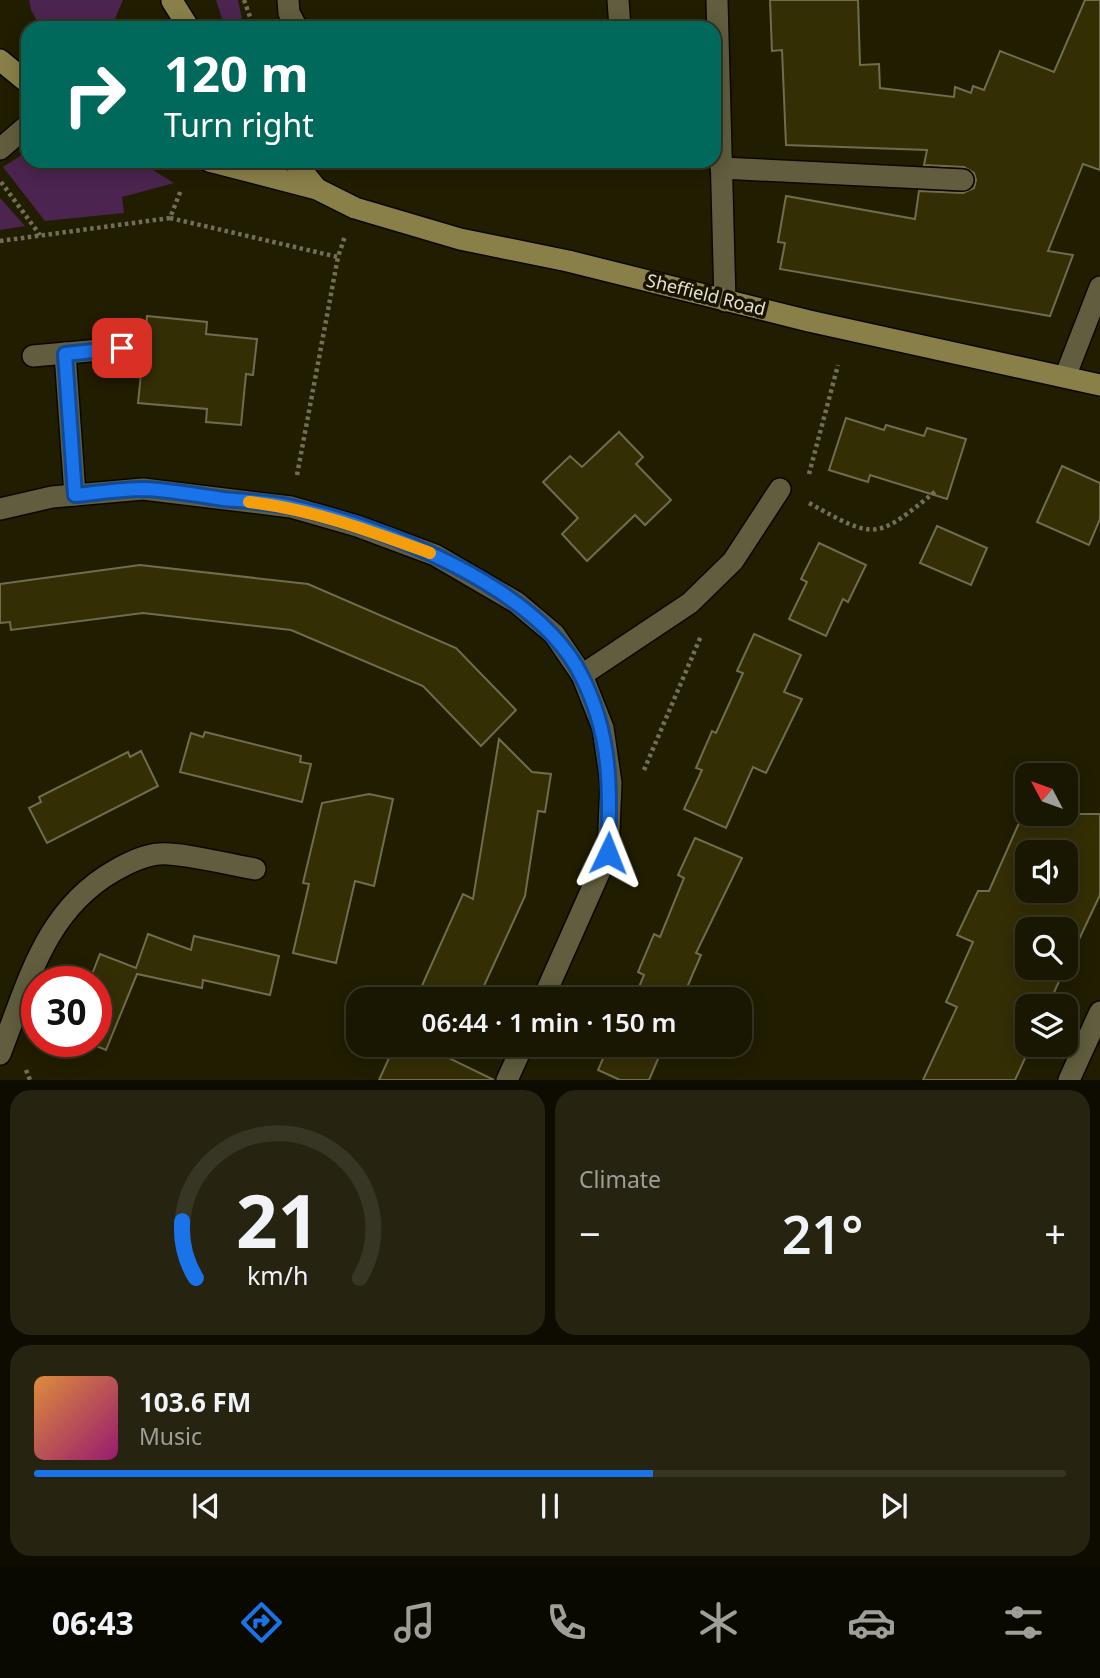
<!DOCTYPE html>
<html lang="en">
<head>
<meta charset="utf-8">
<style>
  :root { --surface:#191601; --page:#262310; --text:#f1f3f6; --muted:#9f9f99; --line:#373523; --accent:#1a73e8 }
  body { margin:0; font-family:"Noto Sans",sans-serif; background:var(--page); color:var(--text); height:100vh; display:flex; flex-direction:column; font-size:26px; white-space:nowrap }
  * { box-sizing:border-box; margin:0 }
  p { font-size:23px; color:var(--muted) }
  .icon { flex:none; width:38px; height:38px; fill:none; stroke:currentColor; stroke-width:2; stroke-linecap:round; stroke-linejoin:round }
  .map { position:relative; height:1080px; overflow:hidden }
  .drawer { display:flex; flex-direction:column; gap:10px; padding:10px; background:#0e0c01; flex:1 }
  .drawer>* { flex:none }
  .banner { position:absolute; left:21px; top:21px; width:700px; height:147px; border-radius:21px; box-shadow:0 4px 18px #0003,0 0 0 2px var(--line); background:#00695c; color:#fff; overflow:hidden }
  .needle { width:46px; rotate:311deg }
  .controls { position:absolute; left:1015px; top:763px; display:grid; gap:14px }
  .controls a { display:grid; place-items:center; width:63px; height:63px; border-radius:14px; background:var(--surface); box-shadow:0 4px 18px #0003,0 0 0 2px var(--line); font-size:35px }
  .speed { position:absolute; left:21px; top:966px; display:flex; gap:14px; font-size:35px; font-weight:700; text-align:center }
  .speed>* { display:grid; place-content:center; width:91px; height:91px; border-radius:50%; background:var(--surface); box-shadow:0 4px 18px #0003,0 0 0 2px var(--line); line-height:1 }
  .speed .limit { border:10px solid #d22; background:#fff; color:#111 }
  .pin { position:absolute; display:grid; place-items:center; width:60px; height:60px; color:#fff; margin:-30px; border-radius:14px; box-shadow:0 4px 10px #0006 }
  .me { position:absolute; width:77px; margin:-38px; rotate:2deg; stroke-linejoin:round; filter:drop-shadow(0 0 5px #0008) }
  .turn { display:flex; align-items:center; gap:24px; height:147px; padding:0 28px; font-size:32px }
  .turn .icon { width:91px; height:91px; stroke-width:2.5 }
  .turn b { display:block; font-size:49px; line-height:60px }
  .big { font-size:52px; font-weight:600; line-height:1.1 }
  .drawer .card { flex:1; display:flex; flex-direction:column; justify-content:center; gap:10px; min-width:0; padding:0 24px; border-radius:21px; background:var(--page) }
  .drawer .dial { align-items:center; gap:0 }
  .dial svg { height:182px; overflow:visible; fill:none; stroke:var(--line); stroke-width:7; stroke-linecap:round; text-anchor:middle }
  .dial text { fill:var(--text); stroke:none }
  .song { display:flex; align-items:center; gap:21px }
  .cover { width:84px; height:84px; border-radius:10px; background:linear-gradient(135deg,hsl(30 70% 55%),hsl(320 70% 35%)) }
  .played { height:7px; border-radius:4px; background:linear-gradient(90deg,var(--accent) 60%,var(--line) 60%) }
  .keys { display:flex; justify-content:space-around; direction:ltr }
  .heat { display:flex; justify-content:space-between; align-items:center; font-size:38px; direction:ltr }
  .drawer .tiles { flex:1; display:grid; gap:10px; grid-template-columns:1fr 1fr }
  .card:last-child { grid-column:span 2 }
  .trip { position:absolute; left:346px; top:987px; width:406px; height:70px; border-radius:21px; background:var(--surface); box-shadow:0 4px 18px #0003,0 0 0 2px var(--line); font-weight:600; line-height:70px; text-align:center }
  .menu { display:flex; height:112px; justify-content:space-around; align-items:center; background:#0a0900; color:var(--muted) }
  .menu .icon { width:49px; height:49px }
  .menu .selected { color:var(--accent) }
  .menu b { font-size:32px; color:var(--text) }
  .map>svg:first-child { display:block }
  .green { fill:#4b2550 }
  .building { fill:#342e05; stroke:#706c4d; stroke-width:2; fill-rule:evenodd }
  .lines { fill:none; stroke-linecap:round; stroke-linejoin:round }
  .minor-casing { stroke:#0b0700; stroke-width:24 }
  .major-casing { stroke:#0b0700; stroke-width:24 }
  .path { stroke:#726f57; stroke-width:4.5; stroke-dasharray:3.5 3.5; stroke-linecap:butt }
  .minor { stroke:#615d3e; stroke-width:21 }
  .major { stroke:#898049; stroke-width:21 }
  .route-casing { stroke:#114b97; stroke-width:18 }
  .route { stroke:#1a73e8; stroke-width:12 }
  .slow { stroke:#f59e0b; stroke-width:12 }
  .labels { text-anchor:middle; stroke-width:7; stroke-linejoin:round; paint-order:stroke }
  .street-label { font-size:18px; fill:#e4e2d1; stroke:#181400 }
</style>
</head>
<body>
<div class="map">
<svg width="1100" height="1080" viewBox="0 0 1100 1080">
  <rect width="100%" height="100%" fill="#211d01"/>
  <!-- green -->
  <g class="green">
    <polygon points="29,0 123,0 111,28 41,28 31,10"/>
    <polygon points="216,0 238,0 244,28 225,28"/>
    <polygon points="28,151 28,161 138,161 174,183 122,197 124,213 45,221 3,167"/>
    <polygon points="0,198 25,226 0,230"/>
  </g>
  <!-- building -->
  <g class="building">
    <polygon points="770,0 858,0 860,65 879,64 880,88 954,97 955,87 971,93 973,86 984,90 1000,51 1054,72 1085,0 1100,0 1100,170 1083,164 1048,251 1073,255 1050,316 780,269 785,243 778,242 786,196 915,219 919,191 963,193 974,188 976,180 974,173 964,167 924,165 927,150 786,145 782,50 772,51"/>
    <polygon points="147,316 207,322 206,334 257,339 253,375 246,374 241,425 206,422 207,409 138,403"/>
    <polygon points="846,418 884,430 886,425 924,436 927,428 966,439 947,499 870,475 868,482 829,470"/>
    <polygon points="619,432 643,457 636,464 671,500 645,525 635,515 587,561 562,534 578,518 543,482 570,456 582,467"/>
    <polygon points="1062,466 1100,483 1100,519 1089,545 1037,522"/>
    <polygon points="937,526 987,548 971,585 920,563"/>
    <polygon points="819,543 866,565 848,602 843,599 826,636 789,619 807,582 801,579"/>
    <polygon points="140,565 308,584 456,648 516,710 481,746 423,686 291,630 143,613 11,630 10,622 0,623 0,584"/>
    <polygon points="754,634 801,655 784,692 802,699 766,773 753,767 726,828 684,809 702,770 696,768 712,731 716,733 743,673 737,671"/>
    <polygon points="205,732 301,756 300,762 311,764 302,802 180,772 191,733 203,737"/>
    <polygon points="499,739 532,772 551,774 545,812 538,811 525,896 478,999 416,999 463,894 473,899"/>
    <polygon points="141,751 158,786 47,843 29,808 41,802 39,797 128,752 130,757"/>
    <polygon points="369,794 393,799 374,886 355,881 336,963 293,953 309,884 303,883 322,803"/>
    <path d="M1023 814H1100V895L1066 967V929H1027V968H1065L1048 1006H1027V1045H1031L1015 1080H923L957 1007 946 1002 973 942 957 935 978 891H989ZM1027 852H1066V891H1027Z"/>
    <polygon points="695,838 742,858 696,953 701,955 682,999 634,999 644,975 638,972 654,934 660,937 684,878 678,875"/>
    <polygon points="148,934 191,950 194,936 279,956 270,995 203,980 202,988 137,974 106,1050 84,1041 96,1041 96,982 89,982 100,954 136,968"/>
    <polygon points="395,1045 422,1045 494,1080 379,1080"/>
    <polygon points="609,1045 643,1045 661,1052 649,1080 620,1080 598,1070"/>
  </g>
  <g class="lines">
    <!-- minor casing -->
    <g class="minor-casing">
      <g id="minor">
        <polyline points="288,0 289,13 297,28"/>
        <polyline points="618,0 620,28"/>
        <polyline points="717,0 725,301"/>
        <polyline points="0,149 28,125"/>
        <polyline points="721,168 963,180"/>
        <polyline points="65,353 75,495"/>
        <polyline points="33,356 122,348"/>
        <polyline points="1065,377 1100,287"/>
        <polyline points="0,509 52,497 143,489 291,507 357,526 435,555 516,602 554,634 582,675 603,728 611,783 608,853 543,999"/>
        <polyline points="582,675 690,603 733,561 780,489"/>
        <path d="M0 1054C28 984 44 911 114 871 126 864 145 855 159 854 180 852 231 865 255 869"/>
        <polyline points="507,1080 523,1045"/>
        <polyline points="1069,1080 1100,1012"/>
      </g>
    </g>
    <!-- major casing -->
    <g class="major-casing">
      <g id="major">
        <polyline points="172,1 189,28"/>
        <polyline points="0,60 28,83"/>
        <polyline points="209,161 317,189 355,208 460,239 568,261 809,321 1100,385"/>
        <polyline points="294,161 317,189"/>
      </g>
    </g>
    <!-- path -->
    <g class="path">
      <polyline points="244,0 254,28"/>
      <polyline points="1,182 40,235"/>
      <polyline points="170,218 338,257 345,236"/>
      <polyline points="0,241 170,218 181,190"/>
      <polyline points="809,474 838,365"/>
      <polyline points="297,475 338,257"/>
      <path d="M809 503C877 541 876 539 936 491"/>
      <polyline points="644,770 701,636"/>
      <polyline points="26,1070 30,1080"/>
    </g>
    <!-- minor -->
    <use href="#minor" class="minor"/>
    <!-- major -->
    <use href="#major" class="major"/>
  </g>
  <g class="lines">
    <!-- route casing -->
    <g class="route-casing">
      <path id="route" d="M122 348 65 354 75 495C97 493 121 489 144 489 170 490 197 495 223 499 246 501 269 502 292 507 385 527 538 587 582 677 612 737 610 788 608 853"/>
    </g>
    <!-- route -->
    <use href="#route" class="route"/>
    <!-- slow -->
    <path class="slow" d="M249 502C312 509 370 531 430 553"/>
  </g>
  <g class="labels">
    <!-- street labels -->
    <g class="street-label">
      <text transform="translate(706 295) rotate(14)" y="6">Sheffield Road</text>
    </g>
  </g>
</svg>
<div class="controls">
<a><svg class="needle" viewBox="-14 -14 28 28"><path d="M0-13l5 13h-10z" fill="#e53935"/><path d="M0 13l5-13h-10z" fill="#9f9f99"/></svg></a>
<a><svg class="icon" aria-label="sound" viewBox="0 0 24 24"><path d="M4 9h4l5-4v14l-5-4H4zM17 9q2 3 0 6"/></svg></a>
<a><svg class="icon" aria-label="search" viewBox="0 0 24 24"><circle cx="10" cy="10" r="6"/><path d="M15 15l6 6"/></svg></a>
<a><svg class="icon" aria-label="layers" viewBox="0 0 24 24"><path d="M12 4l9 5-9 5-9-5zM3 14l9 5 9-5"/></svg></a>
</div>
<div class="speed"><div class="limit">30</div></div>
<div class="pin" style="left:122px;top:348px;background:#d93025"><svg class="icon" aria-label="arrive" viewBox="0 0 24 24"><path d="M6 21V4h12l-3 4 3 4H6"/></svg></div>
<svg class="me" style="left:608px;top:853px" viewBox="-20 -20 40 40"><path d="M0-17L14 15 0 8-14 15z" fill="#1a73e8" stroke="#fff" stroke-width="4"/></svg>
<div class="trip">06:44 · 1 min · 150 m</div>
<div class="banner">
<div class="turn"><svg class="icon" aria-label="right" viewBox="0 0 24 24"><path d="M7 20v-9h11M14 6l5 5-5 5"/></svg><div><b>120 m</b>Turn right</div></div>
</div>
</div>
<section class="drawer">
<div class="tiles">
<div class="card dial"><svg viewBox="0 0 100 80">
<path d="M14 69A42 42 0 1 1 86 69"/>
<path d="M14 69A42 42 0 0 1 8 44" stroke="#1a73e8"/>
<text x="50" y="56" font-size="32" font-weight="700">21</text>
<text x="50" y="72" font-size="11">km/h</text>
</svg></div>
<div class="card"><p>Climate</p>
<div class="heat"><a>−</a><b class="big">21°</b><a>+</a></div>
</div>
<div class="card">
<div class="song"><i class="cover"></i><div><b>103.6 FM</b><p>Music</p></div></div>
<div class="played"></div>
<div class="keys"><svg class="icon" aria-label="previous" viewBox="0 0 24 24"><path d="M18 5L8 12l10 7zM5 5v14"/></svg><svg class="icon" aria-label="pause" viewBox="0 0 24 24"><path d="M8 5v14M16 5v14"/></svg><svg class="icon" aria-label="next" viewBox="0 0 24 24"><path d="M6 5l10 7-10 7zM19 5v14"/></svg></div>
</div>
</div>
</section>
<nav class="menu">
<b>06:43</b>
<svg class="icon selected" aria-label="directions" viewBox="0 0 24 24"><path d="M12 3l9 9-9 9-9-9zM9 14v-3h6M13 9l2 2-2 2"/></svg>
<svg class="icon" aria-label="music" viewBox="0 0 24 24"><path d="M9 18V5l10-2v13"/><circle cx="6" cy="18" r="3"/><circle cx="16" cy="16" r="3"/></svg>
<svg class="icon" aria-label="phone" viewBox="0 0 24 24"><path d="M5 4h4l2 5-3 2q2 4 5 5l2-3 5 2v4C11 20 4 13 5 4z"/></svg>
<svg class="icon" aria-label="climate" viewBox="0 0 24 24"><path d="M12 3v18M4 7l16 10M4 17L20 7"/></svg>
<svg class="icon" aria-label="car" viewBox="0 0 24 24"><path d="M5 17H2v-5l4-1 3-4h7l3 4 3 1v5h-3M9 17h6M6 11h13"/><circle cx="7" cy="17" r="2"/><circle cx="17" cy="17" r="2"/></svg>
<svg class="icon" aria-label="filters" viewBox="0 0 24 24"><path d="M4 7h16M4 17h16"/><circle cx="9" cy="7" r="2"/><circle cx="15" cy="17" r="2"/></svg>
</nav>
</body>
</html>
